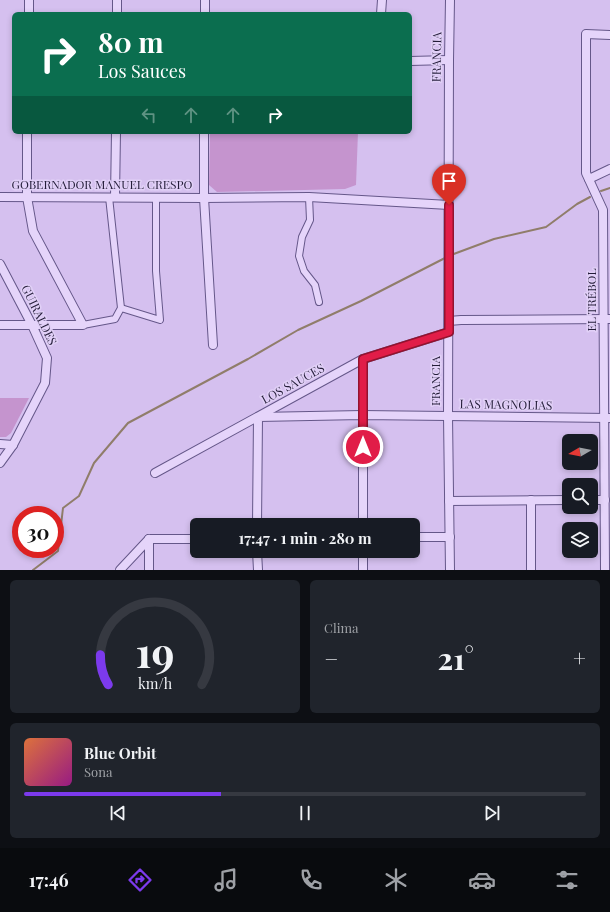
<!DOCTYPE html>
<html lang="es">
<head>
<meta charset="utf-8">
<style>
  :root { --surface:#171b24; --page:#20242c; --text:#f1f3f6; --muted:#9ea1a6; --line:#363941; --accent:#7c3aed }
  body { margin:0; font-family:"Playfair Display",serif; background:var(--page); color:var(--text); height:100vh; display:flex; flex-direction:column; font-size:15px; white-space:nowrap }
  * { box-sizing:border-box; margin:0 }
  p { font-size:13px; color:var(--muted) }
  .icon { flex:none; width:22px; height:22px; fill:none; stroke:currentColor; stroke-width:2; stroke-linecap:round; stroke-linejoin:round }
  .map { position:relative; height:570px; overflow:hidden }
  .panel { display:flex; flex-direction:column; gap:10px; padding:10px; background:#0d0f14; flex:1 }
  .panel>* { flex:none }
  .hud { position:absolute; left:12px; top:12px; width:400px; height:122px; border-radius:6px; box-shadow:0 2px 6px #0003; background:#0b6e4f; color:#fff; overflow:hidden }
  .needle { width:26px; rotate:260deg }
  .controls { position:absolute; left:562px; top:434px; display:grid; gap:8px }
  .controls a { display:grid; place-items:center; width:36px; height:36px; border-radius:6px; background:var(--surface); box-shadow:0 2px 6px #0003; font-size:20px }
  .speed { position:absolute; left:12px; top:506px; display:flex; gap:8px; font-size:20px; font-weight:700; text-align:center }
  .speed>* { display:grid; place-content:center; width:52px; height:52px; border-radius:50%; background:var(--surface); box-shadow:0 2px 6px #0003; line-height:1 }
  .speed .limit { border:6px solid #d22; background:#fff; color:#111 }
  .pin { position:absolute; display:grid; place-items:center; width:34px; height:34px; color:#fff; margin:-41px -17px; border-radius:50% 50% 50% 0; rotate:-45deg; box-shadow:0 0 4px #0007 }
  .pin .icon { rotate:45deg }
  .me { position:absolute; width:44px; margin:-22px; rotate:0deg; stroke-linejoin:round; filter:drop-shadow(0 0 3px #0008) }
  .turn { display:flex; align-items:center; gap:14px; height:84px; padding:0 20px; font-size:18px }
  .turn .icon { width:52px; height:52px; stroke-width:2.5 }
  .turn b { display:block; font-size:28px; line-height:34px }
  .lanes { display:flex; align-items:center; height:38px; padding:0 20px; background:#0003; justify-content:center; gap:20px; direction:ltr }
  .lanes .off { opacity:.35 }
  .big { font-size:30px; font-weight:700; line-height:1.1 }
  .panel .tile { flex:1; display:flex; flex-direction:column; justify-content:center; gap:6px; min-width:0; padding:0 14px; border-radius:6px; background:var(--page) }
  .panel .dial { align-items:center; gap:0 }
  .dial svg { height:104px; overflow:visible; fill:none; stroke:var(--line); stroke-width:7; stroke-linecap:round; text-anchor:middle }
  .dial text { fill:var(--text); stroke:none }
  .song { display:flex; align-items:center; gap:12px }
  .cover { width:48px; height:48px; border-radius:6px; background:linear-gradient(135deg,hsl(20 70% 55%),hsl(310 70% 35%)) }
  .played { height:4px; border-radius:2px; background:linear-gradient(90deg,var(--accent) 35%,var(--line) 35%) }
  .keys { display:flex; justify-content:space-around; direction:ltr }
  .heat { display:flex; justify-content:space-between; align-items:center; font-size:22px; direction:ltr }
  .panel .tiles { flex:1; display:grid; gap:10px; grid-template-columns:1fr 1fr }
  .tile:last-child { grid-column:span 2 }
  .trip { position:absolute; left:190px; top:518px; width:230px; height:40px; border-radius:6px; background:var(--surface); box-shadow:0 2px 6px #0003; font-weight:700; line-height:40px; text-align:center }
  .tab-bar { display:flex; height:64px; justify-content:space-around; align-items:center; background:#090b0e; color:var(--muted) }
  .tab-bar .icon { width:28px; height:28px }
  .tab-bar .selected { color:var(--accent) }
  .tab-bar b { font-size:18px; color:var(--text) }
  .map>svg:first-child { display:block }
  .green { fill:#c594ce }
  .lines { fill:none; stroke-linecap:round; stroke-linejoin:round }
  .stream { stroke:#907d6a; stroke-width:2 }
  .pedestrian-casing { stroke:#655789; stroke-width:8 }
  .minor-casing { stroke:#655789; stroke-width:10 }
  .pedestrian { stroke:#e5d4fa; stroke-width:6 }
  .minor { stroke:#e5d4fa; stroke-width:8 }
  .route-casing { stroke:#92132f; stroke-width:10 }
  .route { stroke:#e11d48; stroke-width:7 }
  .labels { text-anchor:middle; stroke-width:3; stroke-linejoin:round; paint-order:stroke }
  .street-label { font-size:12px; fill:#231c38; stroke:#e1d0f7 }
</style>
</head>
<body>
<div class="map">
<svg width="610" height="570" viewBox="0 0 610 570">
  <rect width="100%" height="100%" fill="#d5c0ef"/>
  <!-- green -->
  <g class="green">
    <polygon points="210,132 358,132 356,185 345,189 217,192 209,185"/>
    <polygon points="0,398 29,398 11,433 6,437 0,437"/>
  </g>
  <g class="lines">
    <!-- stream -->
    <g class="stream">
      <polyline points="601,191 610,188"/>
      <polyline points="451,255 494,239 546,227 577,204 590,197"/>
      <polyline points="33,570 58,551 63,508 79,496 94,463 128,423 248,359 298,330 361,301 445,258"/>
    </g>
    <!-- pedestrian casing -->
    <g class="pedestrian-casing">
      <g id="pedestrian">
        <polyline points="309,197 310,220 302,237 299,256 304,271 315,285 319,302"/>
        <polyline points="121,308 160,320 156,271 156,197"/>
        <polyline points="83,325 115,319 121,308 109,197"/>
      </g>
    </g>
    <!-- minor casing -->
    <g class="minor-casing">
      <g id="minor">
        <polyline points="29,14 29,0"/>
        <polyline points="117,14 117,0"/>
        <polyline points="205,14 205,0"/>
        <polyline points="381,14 382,0"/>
        <polyline points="410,61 449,60"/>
        <polyline points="204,132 204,198 213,345"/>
        <polyline points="589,179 610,169"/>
        <polyline points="0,197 204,198 309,197 449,205"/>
        <polyline points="115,197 116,132"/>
        <polyline points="0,264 32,325 47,358 45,383 13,445 0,463"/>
        <polyline points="449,321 461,320 610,319"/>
        <polyline points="0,325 83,325 33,231 27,197 27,132"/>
        <polyline points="363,359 363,525"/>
        <polyline points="0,444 13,445"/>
        <polyline points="155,473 363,359 449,332"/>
        <polyline points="531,500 531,570"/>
        <polyline points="591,500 605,500"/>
        <polyline points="449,501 569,500"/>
        <polyline points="257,525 258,417 362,415 609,418"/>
        <polyline points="413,537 450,537"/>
        <polyline points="149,539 197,539"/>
        <polyline points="149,539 149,570"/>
        <polyline points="257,551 258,570"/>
        <polyline points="363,551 363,570"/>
        <polyline points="120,570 149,539"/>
        <polyline points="450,570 448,416 449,60 450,0"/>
        <polyline points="605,570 603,210 586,173 586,34 610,35"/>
      </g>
    </g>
    <!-- pedestrian -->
    <use href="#pedestrian" class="pedestrian"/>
    <!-- minor -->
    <use href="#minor" class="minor"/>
  </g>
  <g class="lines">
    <!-- route casing -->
    <g class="route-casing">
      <polyline id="route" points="363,447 363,359 449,332 449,205"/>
    </g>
    <!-- route -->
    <use href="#route" class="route"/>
  </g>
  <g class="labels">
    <!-- street labels -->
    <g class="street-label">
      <text transform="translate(437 57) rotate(-89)" y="4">FRANCIA</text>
      <text x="102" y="189">GOBERNADOR MANUEL CRESPO</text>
      <text transform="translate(592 300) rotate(-90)" y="4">EL TRÉBOL</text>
      <text transform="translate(39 315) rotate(64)" y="4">GUIRALDES</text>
      <text transform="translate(436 381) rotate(-90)" y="4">FRANCIA</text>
      <text transform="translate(293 384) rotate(-29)" y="4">LOS SAUCES</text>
      <text transform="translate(506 405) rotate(1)" y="4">LAS MAGNOLIAS</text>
    </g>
  </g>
</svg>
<div class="controls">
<a><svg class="needle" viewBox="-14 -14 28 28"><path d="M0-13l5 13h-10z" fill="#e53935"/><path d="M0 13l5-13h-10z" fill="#9ea1a6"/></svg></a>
<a><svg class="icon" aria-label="search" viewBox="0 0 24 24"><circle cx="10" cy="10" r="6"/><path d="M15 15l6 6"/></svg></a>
<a><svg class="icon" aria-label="layers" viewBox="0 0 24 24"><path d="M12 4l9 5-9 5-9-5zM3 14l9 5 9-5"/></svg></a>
</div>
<div class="speed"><div class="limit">30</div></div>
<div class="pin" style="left:449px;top:205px;background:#d93025"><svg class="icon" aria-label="arrive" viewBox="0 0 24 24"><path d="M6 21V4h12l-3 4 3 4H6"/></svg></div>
<svg class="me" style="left:363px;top:447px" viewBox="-20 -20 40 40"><circle r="17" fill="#e11d48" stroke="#fff" stroke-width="3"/><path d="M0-11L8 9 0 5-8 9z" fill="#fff"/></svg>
<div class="trip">17:47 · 1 min · 280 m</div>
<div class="hud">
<div class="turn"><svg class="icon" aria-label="right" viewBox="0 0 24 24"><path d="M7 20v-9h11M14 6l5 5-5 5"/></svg><div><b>80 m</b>Los Sauces</div></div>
<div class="lanes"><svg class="icon off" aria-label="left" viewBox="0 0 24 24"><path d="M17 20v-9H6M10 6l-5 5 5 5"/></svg><svg class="icon off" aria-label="ahead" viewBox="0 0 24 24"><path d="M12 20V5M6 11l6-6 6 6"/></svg><svg class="icon off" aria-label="ahead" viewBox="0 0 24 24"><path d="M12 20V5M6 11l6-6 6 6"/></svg><svg class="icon" aria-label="right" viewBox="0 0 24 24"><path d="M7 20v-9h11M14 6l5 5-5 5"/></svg></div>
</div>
</div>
<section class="panel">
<div class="tiles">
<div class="tile dial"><svg viewBox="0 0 100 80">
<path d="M14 69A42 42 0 1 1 86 69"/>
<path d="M14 69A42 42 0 0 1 8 46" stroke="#7c3aed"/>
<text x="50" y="56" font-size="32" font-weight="700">19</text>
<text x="50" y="72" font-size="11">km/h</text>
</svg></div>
<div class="tile"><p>Clima</p>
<div class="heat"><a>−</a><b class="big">21°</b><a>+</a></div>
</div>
<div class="tile">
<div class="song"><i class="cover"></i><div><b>Blue Orbit</b><p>Sona</p></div></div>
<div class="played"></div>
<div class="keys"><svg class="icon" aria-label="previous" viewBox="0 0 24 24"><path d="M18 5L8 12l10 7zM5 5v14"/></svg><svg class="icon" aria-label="pause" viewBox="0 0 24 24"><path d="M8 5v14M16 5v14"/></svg><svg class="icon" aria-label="next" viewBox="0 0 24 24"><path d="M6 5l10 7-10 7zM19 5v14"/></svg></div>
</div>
</div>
</section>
<nav class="tab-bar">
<b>17:46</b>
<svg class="icon selected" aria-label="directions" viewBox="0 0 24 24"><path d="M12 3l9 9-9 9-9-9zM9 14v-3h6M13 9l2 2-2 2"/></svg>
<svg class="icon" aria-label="music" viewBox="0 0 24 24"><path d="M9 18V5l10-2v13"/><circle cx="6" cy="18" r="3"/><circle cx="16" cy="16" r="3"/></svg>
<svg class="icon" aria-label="phone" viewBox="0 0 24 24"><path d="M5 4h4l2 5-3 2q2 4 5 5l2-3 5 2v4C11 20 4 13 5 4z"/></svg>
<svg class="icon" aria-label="climate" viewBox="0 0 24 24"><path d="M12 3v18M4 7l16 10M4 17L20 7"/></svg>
<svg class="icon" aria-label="car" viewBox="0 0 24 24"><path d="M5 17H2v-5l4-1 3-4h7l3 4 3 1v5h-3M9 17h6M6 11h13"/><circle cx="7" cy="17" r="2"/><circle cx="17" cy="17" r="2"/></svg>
<svg class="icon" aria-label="filters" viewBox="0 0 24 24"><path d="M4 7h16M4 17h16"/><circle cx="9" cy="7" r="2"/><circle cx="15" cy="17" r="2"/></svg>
</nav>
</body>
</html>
